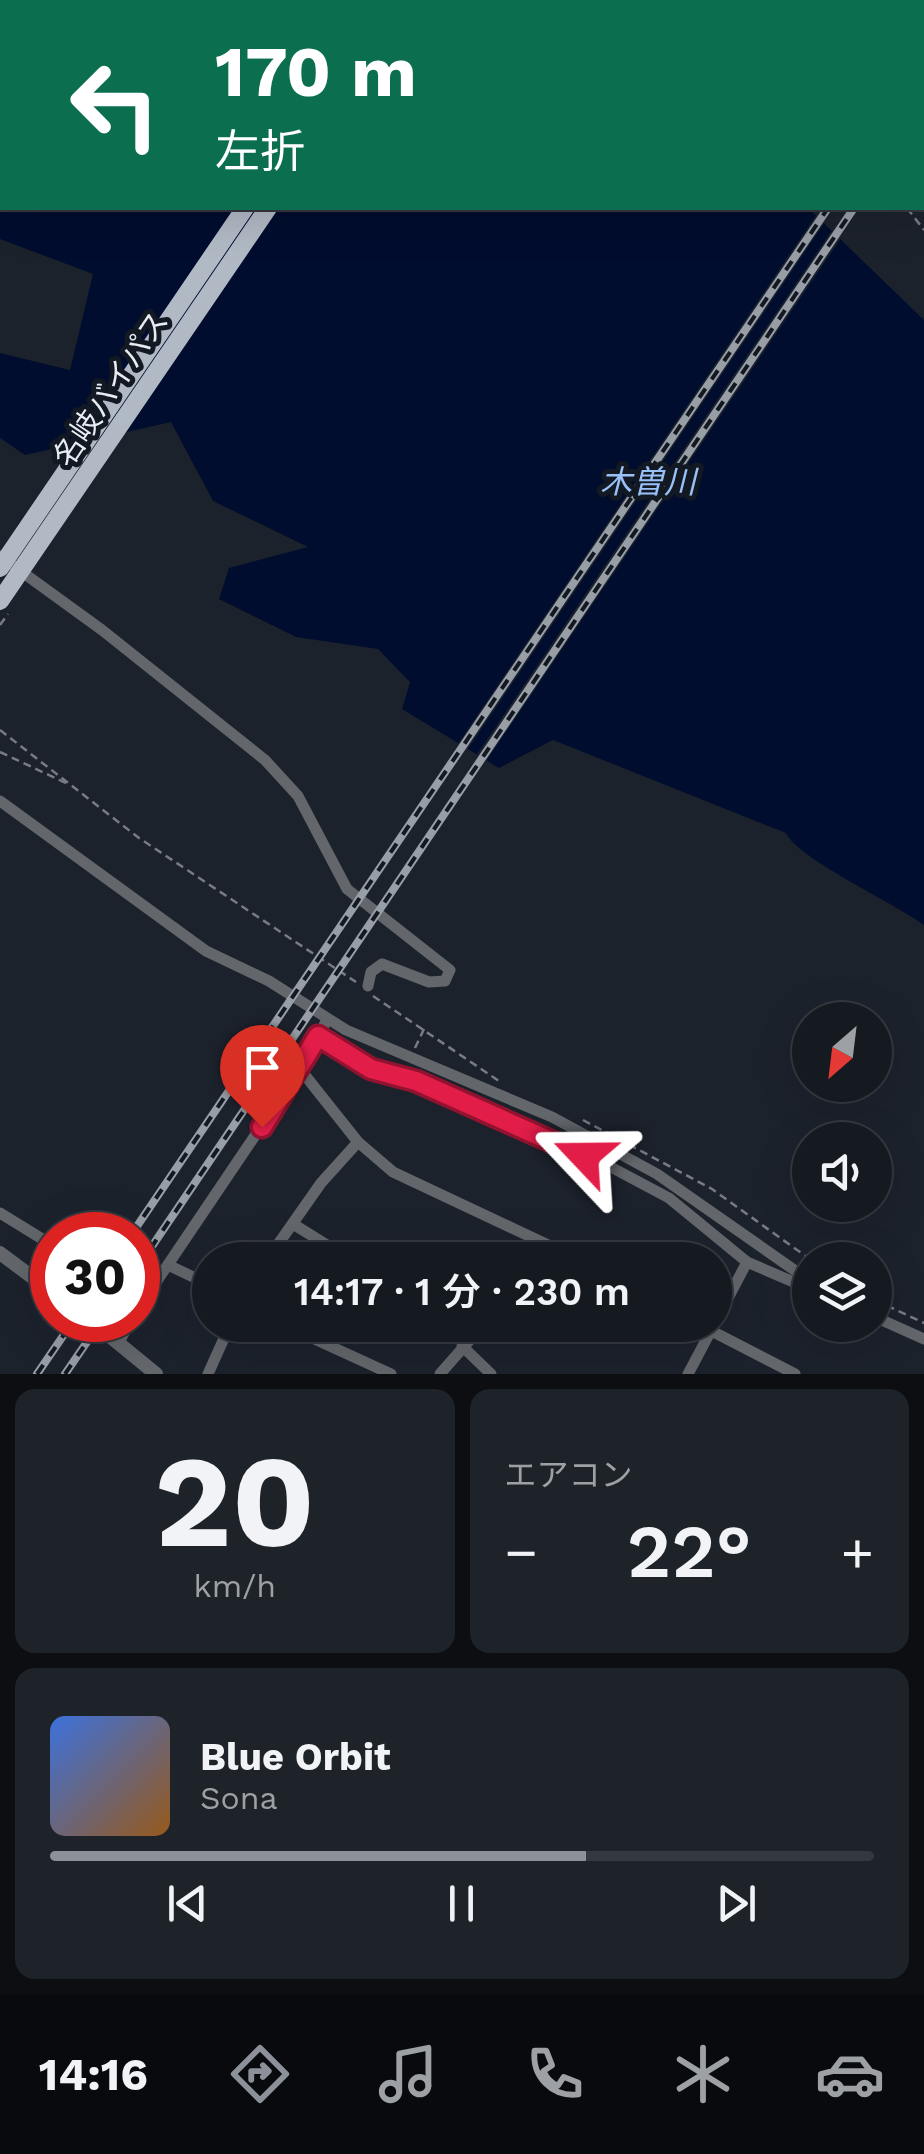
<!DOCTYPE html>
<html lang="ja">
<head>
<meta charset="utf-8">
<style>
  :root { --surface:#151a21; --page:#1e232a; --text:#f1f3f6; --muted:#9da1a5; --line:#34383f; --accent:#8c9099 }
  body { margin:0; font-family:"Work Sans","Noto Sans JP",sans-serif; background:var(--page); color:var(--text); height:100vh; display:flex; flex-direction:column; font-size:38px; white-space:nowrap }
  * { box-sizing:border-box; margin:0 }
  p { font-size:32px; color:var(--muted) }
  .icon { flex:none; width:55px; height:55px; fill:none; stroke:currentColor; stroke-width:2; stroke-linecap:round; stroke-linejoin:round }
  .map { position:relative; height:1374px; overflow:hidden }
  .sheet { display:flex; flex-direction:column; gap:15px; padding:15px; background:#0c0e12; flex:1 }
  .sheet>* { flex:none }
  .guide { position:absolute; left:0px; top:0px; width:925px; height:210px; box-shadow:0 10px 40px #0002,0 0 0 2px var(--line); background:#0b6e4f; color:#fff; overflow:hidden }
  .needle { width:65px; rotate:208deg }
  .controls { position:absolute; left:792px; top:1002px; display:grid; gap:20px }
  .controls a { display:grid; place-items:center; width:100px; height:100px; border-radius:50%; background:var(--surface); box-shadow:0 10px 40px #0002,0 0 0 2px var(--line); font-size:50px }
  .speed { position:absolute; left:30px; top:1212px; display:flex; gap:20px; font-size:50px; font-weight:700; text-align:center }
  .speed>* { display:grid; place-content:center; width:130px; height:130px; border-radius:50%; background:var(--surface); box-shadow:0 10px 40px #0002,0 0 0 2px var(--line); line-height:1 }
  .speed .limit { border:15px solid #d22; background:#fff; color:#111 }
  .pin { position:absolute; display:grid; place-items:center; width:85px; height:85px; color:#fff; margin:-102px -42px; border-radius:50% 50% 50% 0; rotate:-45deg; box-shadow:0 0 10px #0007 }
  .pin .icon { rotate:45deg }
  .me { position:absolute; width:110px; margin:-55px; rotate:293deg; stroke-linejoin:round; filter:drop-shadow(0 0 8px #0008) }
  .turn { display:flex; align-items:center; gap:35px; height:210px; padding:0 50px; font-size:45px }
  .turn .icon { width:130px; height:130px; stroke-width:2.5 }
  .turn b { display:block; font-size:70px; line-height:85px }
  .big { font-size:75px; font-weight:600; line-height:1.1 }
  .sheet .widget { flex:1; display:flex; flex-direction:column; justify-content:center; gap:15px; min-width:0; padding:0 35px; border-radius:20px; background:var(--page) }
  .sheet .dial { align-items:center; gap:0 }
  .dial b { font-size:130px; line-height:1 }
  .song { display:flex; align-items:center; gap:30px }
  .cover { width:120px; height:120px; border-radius:15px; background:linear-gradient(135deg,hsl(220 70% 55%),hsl(30 70% 35%)) }
  .played { height:10px; border-radius:5px; background:linear-gradient(90deg,var(--accent) 65%,var(--line) 65%) }
  .keys { display:flex; justify-content:space-around; direction:ltr }
  .heat { display:flex; justify-content:space-between; align-items:center; font-size:55px; direction:ltr }
  .sheet .tiles { flex:1; display:grid; gap:15px; grid-template-columns:1fr 1fr }
  .widget:last-child { grid-column:span 2 }
  .trip { position:absolute; left:192px; top:1242px; width:540px; height:100px; border-radius:50px; background:var(--surface); box-shadow:0 10px 40px #0002,0 0 0 2px var(--line); font-weight:600; line-height:100px; text-align:center }
  .tabs { display:flex; height:160px; justify-content:space-around; align-items:center; background:#080a0d; color:var(--muted) }
  .tabs .icon { width:70px; height:70px }
  .tabs .active { color:var(--accent) }
  .tabs b { font-size:45px; color:var(--text) }
  .map>svg:first-child { display:block }
  .water { fill:#000d2e }
  .pier { fill:#1c222c }
  .lines { fill:none; stroke-linecap:round; stroke-linejoin:round }
  .path { stroke:#767b84; stroke-width:2.5; stroke-dasharray:8 5; stroke-linecap:butt }
  .minor { stroke:#63666b; stroke-width:11 }
  .tertiary { stroke:#63666b; stroke-width:14 }
  .trunk { stroke:#b1b9c5; stroke-width:18 }
  .rail-casing { stroke:#989ea6; stroke-width:8 }
  .rail { stroke:#121922; stroke-width:4; stroke-dasharray:11; stroke-linecap:butt }
  .path-bridge { stroke:#767b84; stroke-width:2.5; stroke-dasharray:8 5; stroke-linecap:butt }
  .trunk-bridge { stroke:#b1b9c5; stroke-width:18 }
  .route-casing { stroke:#92132f; stroke-width:25 }
  .route { stroke:#e11d48; stroke-width:18 }
  .labels { text-anchor:middle; stroke-width:10; stroke-linejoin:round; paint-order:stroke }
  .street-label { font-size:30px; fill:#e7ecf3; stroke:#121922 }
  .water-label { font-size:32px; font-style:italic; fill:#99c1f8; stroke:#121922 }
</style>
</head>
<body>
<div class="map">
<svg width="924" height="1374" viewBox="0 0 924 1374">
  <rect width="100%" height="100%" fill="#1c222c"/>
  <!-- water -->
  <path class="water" d="M0 0 533 2H2V208H808L924 320V925C893 902 798 859 786 833L553 740 499 768 402 709 410 682 378 649 296 637 219 599 229 568 308 547 213 501 171 422 25 455 0 438V353L70 370 93 274 0 239Z"/>
  <!-- pier -->
  <g class="pier">
    <polygon points="819,211 827,219 465,753 456,747"/>
    <polygon points="835,226 843,235 484,764 474,759"/>
  </g>
  <g class="lines">
    <!-- path -->
    <g class="path">
      <polyline points="638,0 642,2"/>
      <polyline points="922,151 924,152"/>
      <polyline points="907,208 924,230"/>
      <polyline points="0,730 139,838 356,982"/>
      <polyline points="0,752 68,784"/>
      <polyline points="373,996 499,1081"/>
      <polyline points="415,1048 424,1029"/>
      <polyline points="583,1120 712,1189 811,1260"/>
      <polyline points="875,1300 924,1323"/>
    </g>
    <!-- minor -->
    <g class="minor">
      <polyline points="701,0 703,2"/>
      <polyline points="750,0 754,2"/>
      <polyline points="883,0 885,2"/>
      <polyline points="910,2 912,0"/>
      <polyline points="922,188 924,189"/>
      <polyline points="0,556 102,630 265,760 298,796 347,889 450,970 445,981 429,982 382,964 371,972 368,986"/>
      <polyline points="0,801 206,951 269,981 346,1030 552,1117 657,1174 810,1281"/>
      <polyline points="318,1037 371,1069 415,1081 607,1165 669,1198 747,1262"/>
      <polyline points="300,1069 358,1142 393,1172 580,1260"/>
      <polyline points="0,1213 52,1245"/>
      <polyline points="293,1224 351,1260"/>
      <polyline points="267,1260 321,1183 358,1142"/>
      <polyline points="548,1260 557,1248"/>
      <polyline points="168,1265 210,1285"/>
      <polyline points="138,1309 300,1069 327,1020"/>
      <polyline points="875,1317 924,1339"/>
      <polyline points="715,1323 747,1262 798,1284 810,1281"/>
      <polyline points="284,1325 391,1374"/>
      <polyline points="700,1325 795,1374"/>
      <polyline points="119,1342 131,1320"/>
      <polyline points="462,1346 491,1374"/>
      <polyline points="208,1374 230,1325"/>
      <polyline points="440,1374 483,1325"/>
      <polyline points="688,1374 714,1325"/>
    </g>
    <!-- tertiary -->
    <g class="tertiary">
      <polyline points="0,1253 52,1292"/>
      <polyline points="90,1320 156,1374"/>
    </g>
    <!-- trunk -->
    <g class="trunk">
      <polyline points="384,2 385,0"/>
      <polyline points="408,2 410,0"/>
    </g>
    <!-- rail casing -->
    <g class="rail-casing">
      <g id="rail">
        <polyline points="922,69 924,66"/>
        <polyline points="922,108 924,106"/>
        <polyline points="131,1235 828,208"/>
        <polyline points="138,1267 854,208"/>
        <polyline points="37,1374 74,1320"/>
        <polyline points="65,1374 102,1320"/>
      </g>
    </g>
    <!-- rail -->
    <use href="#rail" class="rail"/>
    <!-- path-bridge -->
    <polyline class="path-bridge" points="0,625 8,614"/>
    <!-- trunk-bridge -->
    <g class="trunk-bridge">
      <polyline points="0,568 245,208"/>
      <polyline points="0,601 268,208"/>
    </g>
  </g>
  <g class="lines">
    <!-- route casing -->
    <g class="route-casing">
      <polyline id="route" points="262,1127 318,1036 371,1069 416,1081 584,1156"/>
    </g>
    <!-- route -->
    <use href="#route" class="route"/>
  </g>
  <g class="labels">
    <!-- street labels -->
    <g class="street-label">
      <text transform="translate(111 389) rotate(-56)" y="10">名岐バイパス</text>
    </g>
    <!-- water labels -->
    <g class="water-label">
      <text x="648" y="493">木曽川</text>
    </g>
  </g>
</svg>
<div class="controls">
<a><svg class="needle" viewBox="-14 -14 28 28"><path d="M0-13l5 13h-10z" fill="#e53935"/><path d="M0 13l5-13h-10z" fill="#9da1a5"/></svg></a>
<a><svg class="icon" aria-label="sound" viewBox="0 0 24 24"><path d="M4 9h4l5-4v14l-5-4H4zM17 9q2 3 0 6"/></svg></a>
<a><svg class="icon" aria-label="layers" viewBox="0 0 24 24"><path d="M12 4l9 5-9 5-9-5zM3 14l9 5 9-5"/></svg></a>
</div>
<div class="speed"><div class="limit">30</div></div>
<div class="pin" style="left:262px;top:1127px;background:#d93025"><svg class="icon" aria-label="arrive" viewBox="0 0 24 24"><path d="M6 21V4h12l-3 4 3 4H6"/></svg></div>
<svg class="me" style="left:584px;top:1156px" viewBox="-20 -20 40 40"><path d="M0-17L14 15 0 8-14 15z" fill="#e11d48" stroke="#fff" stroke-width="4"/></svg>
<div class="trip">14:17 · 1 分 · 230 m</div>
<div class="guide">
<div class="turn"><svg class="icon" aria-label="left" viewBox="0 0 24 24"><path d="M17 20v-9H6M10 6l-5 5 5 5"/></svg><div><b>170 m</b>左折</div></div>
</div>
</div>
<section class="sheet">
<div class="tiles">
<div class="widget dial"><b>20</b><p>km/h</p></div>
<div class="widget"><p>エアコン</p>
<div class="heat"><a>−</a><b class="big">22°</b><a>+</a></div>
</div>
<div class="widget">
<div class="song"><i class="cover"></i><div><b>Blue Orbit</b><p>Sona</p></div></div>
<div class="played"></div>
<div class="keys"><svg class="icon" aria-label="previous" viewBox="0 0 24 24"><path d="M18 5L8 12l10 7zM5 5v14"/></svg><svg class="icon" aria-label="pause" viewBox="0 0 24 24"><path d="M8 5v14M16 5v14"/></svg><svg class="icon" aria-label="next" viewBox="0 0 24 24"><path d="M6 5l10 7-10 7zM19 5v14"/></svg></div>
</div>
</div>
</section>
<nav class="tabs">
<b>14:16</b>
<svg class="icon active" aria-label="directions" viewBox="0 0 24 24"><path d="M12 3l9 9-9 9-9-9zM9 14v-3h6M13 9l2 2-2 2"/></svg>
<svg class="icon" aria-label="music" viewBox="0 0 24 24"><path d="M9 18V5l10-2v13"/><circle cx="6" cy="18" r="3"/><circle cx="16" cy="16" r="3"/></svg>
<svg class="icon" aria-label="phone" viewBox="0 0 24 24"><path d="M5 4h4l2 5-3 2q2 4 5 5l2-3 5 2v4C11 20 4 13 5 4z"/></svg>
<svg class="icon" aria-label="climate" viewBox="0 0 24 24"><path d="M12 3v18M4 7l16 10M4 17L20 7"/></svg>
<svg class="icon" aria-label="car" viewBox="0 0 24 24"><path d="M5 17H2v-5l4-1 3-4h7l3 4 3 1v5h-3M9 17h6M6 11h13"/><circle cx="7" cy="17" r="2"/><circle cx="17" cy="17" r="2"/></svg>
</nav>
</body>
</html>
